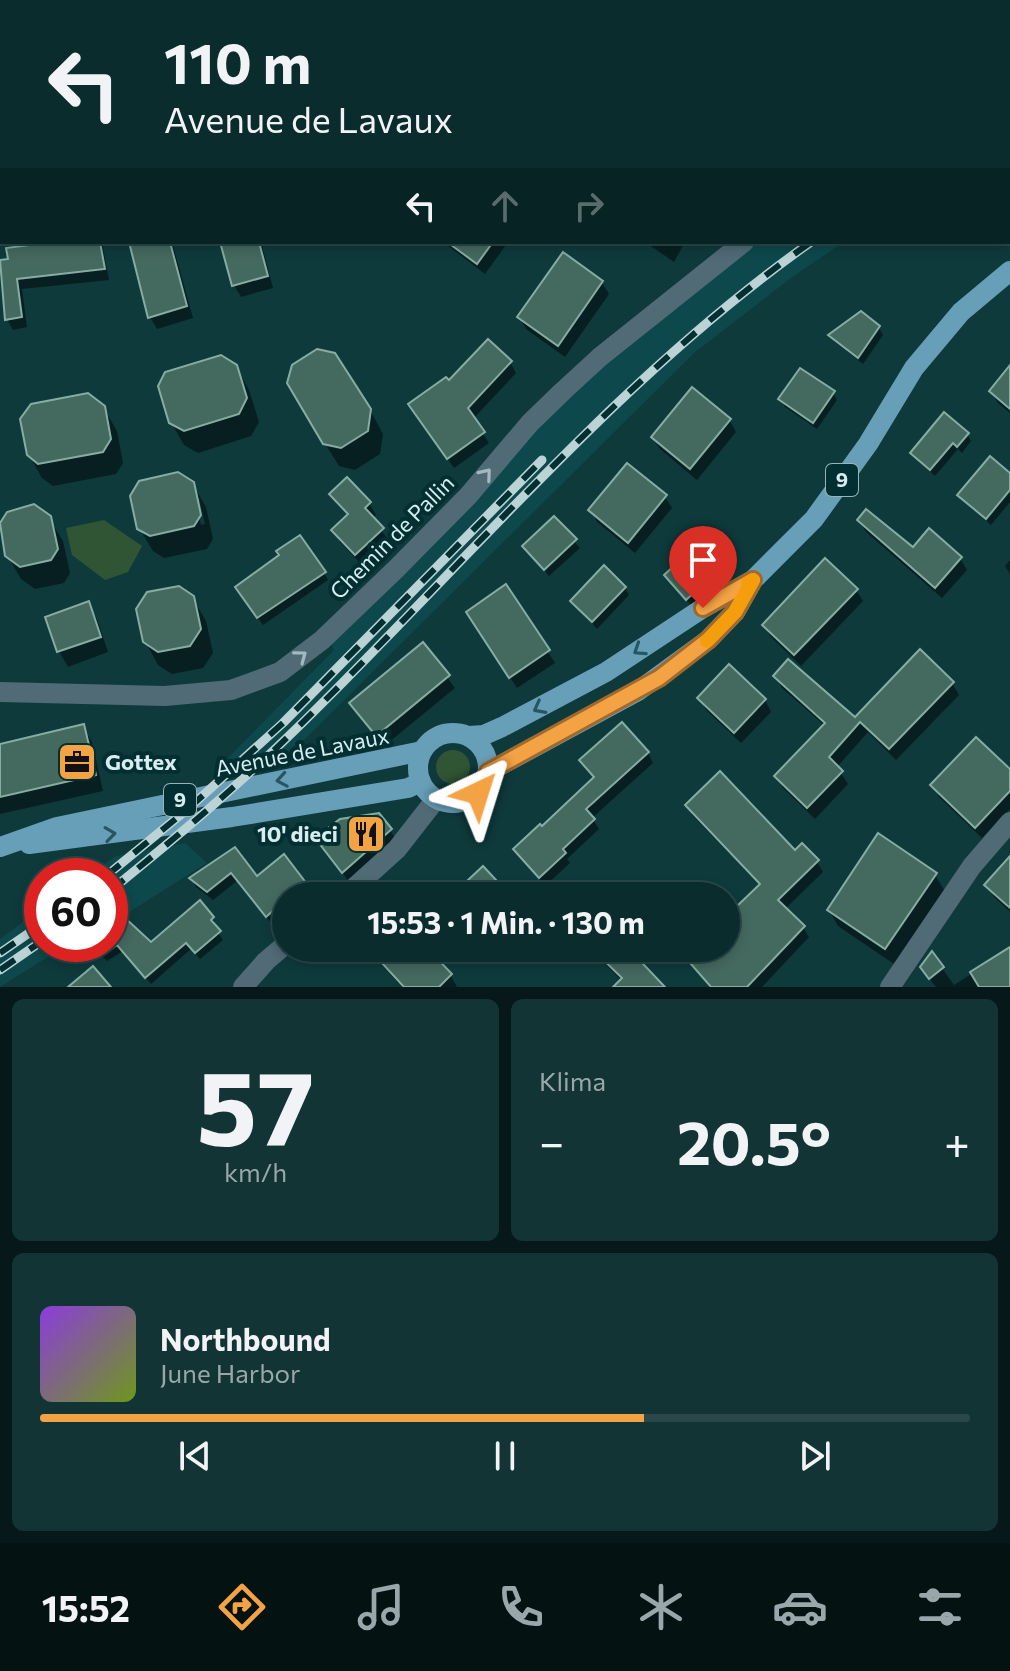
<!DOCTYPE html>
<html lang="de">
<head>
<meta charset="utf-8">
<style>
  :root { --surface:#0a2c2d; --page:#133435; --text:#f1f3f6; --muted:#99a7aa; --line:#2a4849; --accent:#f4a344 }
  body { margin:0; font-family:Commissioner,sans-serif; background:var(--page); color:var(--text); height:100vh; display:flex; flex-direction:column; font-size:30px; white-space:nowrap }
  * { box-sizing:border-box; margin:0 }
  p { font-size:26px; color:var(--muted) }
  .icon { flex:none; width:44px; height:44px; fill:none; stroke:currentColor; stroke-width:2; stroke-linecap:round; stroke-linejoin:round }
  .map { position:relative; height:987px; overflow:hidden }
  .sheet { display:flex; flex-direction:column; gap:12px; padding:12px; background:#061819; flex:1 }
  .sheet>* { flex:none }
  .top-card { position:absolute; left:0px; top:0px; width:1010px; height:244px; box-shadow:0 4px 12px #0003,0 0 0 2px var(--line); background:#0a2c2d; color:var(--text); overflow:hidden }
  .speed { position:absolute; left:24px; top:858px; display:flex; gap:16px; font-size:40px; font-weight:700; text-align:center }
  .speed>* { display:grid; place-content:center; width:104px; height:104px; border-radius:50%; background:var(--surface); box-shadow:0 4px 12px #0003,0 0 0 2px var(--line); line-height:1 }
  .speed .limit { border:12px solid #d22; background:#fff; color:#111 }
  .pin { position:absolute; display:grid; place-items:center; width:68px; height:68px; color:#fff; margin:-82px -34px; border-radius:50% 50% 50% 0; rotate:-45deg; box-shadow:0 0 8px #0007 }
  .pin .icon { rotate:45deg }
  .me { position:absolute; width:88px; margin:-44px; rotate:41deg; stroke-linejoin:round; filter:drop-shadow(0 0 6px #0008) }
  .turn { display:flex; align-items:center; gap:28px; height:168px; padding:0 32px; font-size:36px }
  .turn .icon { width:104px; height:104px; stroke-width:2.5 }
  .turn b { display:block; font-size:56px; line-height:68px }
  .lanes { display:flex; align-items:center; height:76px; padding:0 32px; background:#0003; justify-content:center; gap:40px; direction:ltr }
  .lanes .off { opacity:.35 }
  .big { font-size:60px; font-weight:700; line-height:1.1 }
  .sheet .tile { flex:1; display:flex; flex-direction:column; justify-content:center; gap:12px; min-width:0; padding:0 28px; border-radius:12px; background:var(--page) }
  .sheet .dial { align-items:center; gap:0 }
  .dial b { font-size:104px; line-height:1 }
  .song { display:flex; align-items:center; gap:24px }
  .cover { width:96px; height:96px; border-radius:12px; background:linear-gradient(135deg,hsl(270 70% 55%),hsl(80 70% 35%)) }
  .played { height:8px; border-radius:4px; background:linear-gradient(90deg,var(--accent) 65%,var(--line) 65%) }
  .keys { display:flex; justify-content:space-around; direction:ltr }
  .heat { display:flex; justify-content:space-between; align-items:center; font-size:44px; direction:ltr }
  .sheet .tiles { flex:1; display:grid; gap:12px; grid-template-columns:1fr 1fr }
  .tile:last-child { grid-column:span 2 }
  .trip { position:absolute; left:272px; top:882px; width:468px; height:80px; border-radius:40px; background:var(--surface); box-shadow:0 4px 12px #0003,0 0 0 2px var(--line); font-weight:700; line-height:80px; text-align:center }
  .tab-bar { display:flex; height:128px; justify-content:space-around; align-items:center; background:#041212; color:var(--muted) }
  .tab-bar .icon { width:56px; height:56px }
  .tab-bar .active { color:var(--accent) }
  .tab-bar b { font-size:36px; color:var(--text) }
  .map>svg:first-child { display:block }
  .built { fill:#0d484c }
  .green { fill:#2f5534 }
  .shadow { fill:#0007; fill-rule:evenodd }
  .building { fill:#44695f; stroke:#85ada1; stroke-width:2 }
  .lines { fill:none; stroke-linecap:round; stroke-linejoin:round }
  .minor { stroke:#506a76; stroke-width:20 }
  .major { stroke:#689fb8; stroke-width:20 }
  .rail-casing { stroke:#bbd3d5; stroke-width:9 }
  .rail { stroke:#022f32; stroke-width:6; stroke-dasharray:18; stroke-linecap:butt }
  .oneway { stroke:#a2b9bf }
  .oneway2 { stroke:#265661 }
  .route-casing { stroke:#9f6a2c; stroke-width:20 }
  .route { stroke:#f4a344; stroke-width:14 }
  .slow { stroke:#f59e0b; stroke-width:14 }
  .labels { text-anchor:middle; stroke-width:8; stroke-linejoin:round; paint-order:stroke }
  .shield { fill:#022f32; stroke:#98b4b6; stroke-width:2 }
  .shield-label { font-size:20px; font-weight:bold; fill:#d8edef }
  .street-label { font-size:22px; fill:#d8edef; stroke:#022f32 }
  .poi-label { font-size:22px; font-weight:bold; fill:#d8edef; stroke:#022f32; text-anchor:start }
</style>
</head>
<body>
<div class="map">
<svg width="1010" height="987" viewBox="0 0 1010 987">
  <rect width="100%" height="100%" fill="#0e3a3c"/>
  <!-- built -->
  <g class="built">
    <polygon points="1010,18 1010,144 1008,145 1008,20"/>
    <polygon points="755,242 844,242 795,275 694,353 293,751 224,762 334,650 328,639 528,432 631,337"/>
    <polygon points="185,843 207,863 110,924 110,876 87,876 116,856"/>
    <polygon points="42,908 42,944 77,944 43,960 0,987 0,939"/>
  </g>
  <!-- green -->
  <g class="green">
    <polygon points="104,520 142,546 128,572 105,580 72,555 66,528"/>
    <circle cx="453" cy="767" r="17"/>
  </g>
  <!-- shadow -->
  <g class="shadow">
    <polygon points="115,0 142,0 143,2 106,2"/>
    <polygon points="170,0 208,0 209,2 171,2"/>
    <polygon points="291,0 360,0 289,2"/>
    <polygon points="512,0 561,0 560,2"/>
    <polygon points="638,0 681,0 637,2"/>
    <polygon points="0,7 2,7 0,40"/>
    <polygon points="0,123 2,123 0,188"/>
    <polygon points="68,242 102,242 109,280 22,289 27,327 13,330 7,319 0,262"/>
    <polygon points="131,242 172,242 193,318 157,329 150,317"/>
    <polygon points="222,242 261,242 273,288 241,297 234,285"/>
    <polygon points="443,242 508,242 485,274"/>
    <polygon points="645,242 685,242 674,262"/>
    <polygon points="563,255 602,283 609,294 565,357 526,329 519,317"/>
    <polygon points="879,328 883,335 863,364 835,342 831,335"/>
    <polygon points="510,362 516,373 473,419 489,443 454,468 417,415 449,383"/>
    <polygon points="236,366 249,390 259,422 251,436 198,453 184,445 171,422"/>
    <polygon points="1010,368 1010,413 998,403 991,391"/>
    <polygon points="833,393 837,400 817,429 785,407 781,399"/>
    <polygon points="302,406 370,410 383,434 380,454 355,470 339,466"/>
    <polygon points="103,407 117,431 123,463 116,474 53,486 42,478 29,455"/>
    <polygon points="730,421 736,432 697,480 660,449 653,438"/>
    <polygon points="967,434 971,441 962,453 958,449 935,476 917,460 912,453"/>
    <polygon points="1010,476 1010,502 991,525 964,502 959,495"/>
    <path d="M192 483 206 507 213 539 207 549 164 558 153 551 139 528ZM195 498H199L205 524 201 525Z"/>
    <polygon points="332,494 369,503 376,515 372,518 389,541 363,566 340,542 333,530 348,516"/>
    <polygon points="665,497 672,508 635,553 597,522 591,510"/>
    <polygon points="49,518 63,541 70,573 64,583 35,589 21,579 7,555"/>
    <polygon points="553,519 580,548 549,576 524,546"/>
    <polygon points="859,520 913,550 960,558 967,570 942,598 866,532"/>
    <polygon points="1010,560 1010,574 1005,566"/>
    <polygon points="725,564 729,572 692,606 666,575"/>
    <polygon points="324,573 328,580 263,625 242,595"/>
    <polygon points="506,587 555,663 517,688 475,624"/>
    <polygon points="625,588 629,595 597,629 572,601"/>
    <polygon points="856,590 863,601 801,666 771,637 764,625"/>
    <polygon points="192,597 206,621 213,653 203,668 172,674 158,665 145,641"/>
    <polygon points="88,604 97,619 108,652 68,667 59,651 47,618"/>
    <polygon points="423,645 455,688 383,747 351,704"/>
    <polygon points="776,676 855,720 952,683 959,695 896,760 868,732 837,767 848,784 815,819 783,788 776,777 825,726 782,688"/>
    <polygon points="699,698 765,700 771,712 741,743 706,710"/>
    <polygon points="83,727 92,742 103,791 0,814 0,746"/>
    <polygon points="648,753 653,763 592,818 599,829 567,859 570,863 545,886 515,850 542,829 595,779 581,760"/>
    <polygon points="1010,772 1010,809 982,838 939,797 933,785"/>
    <polygon points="687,806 817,862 823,872 785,909 803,927 809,937 762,987 709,987 703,977 676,948 726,948 726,902 735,911 761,886 693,816"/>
    <polygon points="390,830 397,842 350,883 318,839"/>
    <polygon points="234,850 256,879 284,857 311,894 286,896 286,920 281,916 272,924 237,881 213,900 196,887 192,878"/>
    <polygon points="1010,859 1010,912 994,897 987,885"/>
    <polygon points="935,875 944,890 894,964 838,926 829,910"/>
    <polygon points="714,889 721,896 707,896"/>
    <polygon points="200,903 213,919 217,926 215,928 223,940 200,959 191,949 151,984 123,951 107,961 89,944 110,944 110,926 150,945"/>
    <polygon points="373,948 425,948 451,976 457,987 402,987 378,961 371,950"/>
    <polygon points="497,948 524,948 510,962"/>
    <polygon points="589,948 630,948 628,951 662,987 616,987 622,981"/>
    <polygon points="1010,949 1010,987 936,987 928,977 932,954 954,985"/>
  </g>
  <!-- building -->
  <g class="building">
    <polygon points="53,242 100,242 105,269 17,279 22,317 5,320 0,260 8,259 6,248"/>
    <polygon points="129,242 170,242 187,306 148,318"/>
    <polygon points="220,242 259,242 268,276 232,286"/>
    <polygon points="447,242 493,242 477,264"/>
    <polygon points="563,252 603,281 558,346 517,317"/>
    <polygon points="861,311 880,326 858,358 828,335"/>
    <polygon points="488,339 512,361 468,408 485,432 447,459 408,404 446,377 449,380"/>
    <polygon points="317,349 335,353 371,409 368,431 341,448 323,444 287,383 292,365"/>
    <polygon points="221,355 237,365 247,398 239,414 184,431 169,423 158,386 165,372"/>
    <polygon points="1010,365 1010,409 989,391"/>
    <polygon points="800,368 835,391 813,423 778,399"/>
    <polygon points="692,387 731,419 690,469 651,437"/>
    <polygon points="88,393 105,406 111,439 103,452 38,464 27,455 20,419 31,404"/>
    <polygon points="944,412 969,433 957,447 953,443 930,470 910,453"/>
    <polygon points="990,456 1010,473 1010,490 986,519 957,495"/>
    <polygon points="627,463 667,495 628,543 588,510"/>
    <polygon points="178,472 194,482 201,515 194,526 150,536 137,529 130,496 139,481"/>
    <polygon points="347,477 371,502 365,508 384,528 355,555 331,530 348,514 329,494"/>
    <polygon points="34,504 51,516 58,549 51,560 20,567 5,556 0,523 7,512"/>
    <polygon points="866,509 913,547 929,528 962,557 935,588 857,520"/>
    <polygon points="554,516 577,539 544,570 522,546"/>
    <polygon points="300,535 326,572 257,618 235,587 279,555 276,551"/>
    <polygon points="704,538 726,563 686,600 664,575"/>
    <polygon points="825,558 858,589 794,655 762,625"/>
    <polygon points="604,565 626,587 592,622 570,601"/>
    <polygon points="506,584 550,650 509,678 466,612"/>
    <polygon points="179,586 194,596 201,629 190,646 158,652 143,642 136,609 147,592"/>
    <polygon points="89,601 101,637 57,652 45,617"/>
    <polygon points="423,642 450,675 376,736 349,703"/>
    <polygon points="920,649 954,682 889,749 860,722 829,757 843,771 807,808 774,776 825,723 773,676 788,659 855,717"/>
    <polygon points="729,664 766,699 734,733 697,698"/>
    <polygon points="622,722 649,752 586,809 595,819 563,849 566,853 539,878 513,849 540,824 542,826 594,777 579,760"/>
    <polygon points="84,724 96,775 0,797 0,744"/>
    <polygon points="976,737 1010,769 1010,791 975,828 930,785"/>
    <polygon points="720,771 795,850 802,843 819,860 778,900 805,926 747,987 711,987 677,948 726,948 726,899 735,908 760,884 685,805"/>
    <polygon points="379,813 392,829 342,873 315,838 340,819"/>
    <polygon points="878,833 937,873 885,949 827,910"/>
    <polygon points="235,847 257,876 284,854 307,884 293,896 286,896 286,923 275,909 266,917 231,873 207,892 189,878"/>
    <polygon points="1010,856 1010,908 984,885"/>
    <polygon points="483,866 511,896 451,896"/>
    <polygon points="200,900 214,917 211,920 221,931 195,953 186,943 145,978 117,945 110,950 110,924 123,916 151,942"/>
    <polygon points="1010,947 1010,987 979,987 970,972"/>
    <polygon points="368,948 427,948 452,974 439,987 404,987"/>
    <polygon points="591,948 628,948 665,987 613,987 622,978"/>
    <polygon points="932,951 944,967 929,979 920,967"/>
    <polygon points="93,966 111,987 68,987"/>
  </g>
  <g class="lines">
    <!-- minor -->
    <g class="minor">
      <polyline points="1001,2 1003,0"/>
      <polyline points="0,86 2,85"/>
      <polyline points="0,692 165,696 231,690 280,672 322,640 396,569 468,496 530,423 563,391 600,357 744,242"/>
      <polyline points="345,896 397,849 436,799"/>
      <polyline points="243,987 266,961 286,944"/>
      <polyline points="890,987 972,866 1010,822"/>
    </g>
    <!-- major -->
    <g class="major">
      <circle cx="453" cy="768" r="35"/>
      <polyline points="469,736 484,735 502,727 606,672 703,608 753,580"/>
      <polyline points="488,772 638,691 708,640 735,612 753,580 814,519 868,444 914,368 961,312 1010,271"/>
      <polyline points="29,844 232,817 408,788 421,782"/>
      <polyline points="0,847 57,827 422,751"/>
    </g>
    <!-- rail casing -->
    <g class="rail-casing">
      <g id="rail">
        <polyline points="1008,123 1010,122"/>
        <polyline points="106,876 189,808 283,723 542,460"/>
        <path d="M110 891C174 839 238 786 297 728 466 563 617 379 811 242"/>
        <polyline points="0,953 42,924"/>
        <polyline points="0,970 42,941"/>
      </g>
    </g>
    <!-- rail -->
    <use href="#rail" class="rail"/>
  </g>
  <!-- one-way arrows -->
  <defs><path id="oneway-chevron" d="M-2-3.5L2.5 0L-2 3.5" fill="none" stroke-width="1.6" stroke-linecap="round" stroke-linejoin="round" transform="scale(2)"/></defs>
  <g class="oneway">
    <use href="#oneway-chevron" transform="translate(486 474) rotate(-50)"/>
    <use href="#oneway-chevron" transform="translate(301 656) rotate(-37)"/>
  </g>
  <g class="oneway2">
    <use href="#oneway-chevron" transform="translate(639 650) rotate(147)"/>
    <use href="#oneway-chevron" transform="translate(539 708) rotate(152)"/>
    <use href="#oneway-chevron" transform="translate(282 780) rotate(170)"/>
    <use href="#oneway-chevron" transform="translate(110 834) rotate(-8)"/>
  </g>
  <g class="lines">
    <!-- route casing -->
    <g class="route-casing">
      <polyline id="route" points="478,793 488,772 659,678 708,640 735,612 753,580 703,608"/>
    </g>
    <!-- route -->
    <use href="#route" class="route"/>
    <!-- slow -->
    <polyline class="slow" points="707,641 735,612 753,580 748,583"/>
  </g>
  <!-- icons -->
  <defs>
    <g id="office-square" transform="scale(2)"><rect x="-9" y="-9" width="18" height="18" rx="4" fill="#f4a344" stroke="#022f32"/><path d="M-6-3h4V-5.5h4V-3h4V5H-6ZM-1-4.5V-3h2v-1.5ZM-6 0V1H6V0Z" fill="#111"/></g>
    <g id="restaurant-square" transform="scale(2)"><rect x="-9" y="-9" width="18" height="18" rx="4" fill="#f4a344" stroke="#022f32"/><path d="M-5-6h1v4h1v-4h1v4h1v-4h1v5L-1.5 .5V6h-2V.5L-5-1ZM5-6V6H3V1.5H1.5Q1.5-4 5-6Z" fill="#111"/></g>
  </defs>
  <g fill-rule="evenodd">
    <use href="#office-square" x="77" y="762"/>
    <use href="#restaurant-square" x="366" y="834"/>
  </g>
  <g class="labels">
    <!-- shield labels -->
    <g class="shield">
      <rect x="826" y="464" width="32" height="32" rx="6"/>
      <rect x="164" y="784" width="32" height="32" rx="6"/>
    </g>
    <g class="shield-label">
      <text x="842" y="487">9</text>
      <text x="180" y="807">9</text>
    </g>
    <!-- street labels -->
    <g class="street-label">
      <text transform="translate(392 537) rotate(-45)" y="8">Chemin de Pallin</text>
      <text transform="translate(302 752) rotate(-11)" y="8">Avenue de Lavaux</text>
    </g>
    <!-- poi labels -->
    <g class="poi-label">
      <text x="105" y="770">Gottex</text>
      <text x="338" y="842" text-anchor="end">10' dieci</text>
    </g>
  </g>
</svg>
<div class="speed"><div class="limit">60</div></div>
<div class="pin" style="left:703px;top:608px;background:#d93025"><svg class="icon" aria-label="arrive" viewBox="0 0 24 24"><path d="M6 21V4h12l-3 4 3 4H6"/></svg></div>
<svg class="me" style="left:478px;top:793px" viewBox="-20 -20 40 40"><path d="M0-17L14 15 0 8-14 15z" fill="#f4a344" stroke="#fff" stroke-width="4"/></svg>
<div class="trip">15:53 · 1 Min. · 130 m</div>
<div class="top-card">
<div class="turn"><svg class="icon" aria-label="left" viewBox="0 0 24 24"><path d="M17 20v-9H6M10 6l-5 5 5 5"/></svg><div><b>110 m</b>Avenue de Lavaux</div></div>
<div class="lanes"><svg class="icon" aria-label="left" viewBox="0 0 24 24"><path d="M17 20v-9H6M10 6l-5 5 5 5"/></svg><svg class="icon off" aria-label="ahead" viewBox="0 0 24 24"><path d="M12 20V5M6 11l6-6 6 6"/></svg><svg class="icon off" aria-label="right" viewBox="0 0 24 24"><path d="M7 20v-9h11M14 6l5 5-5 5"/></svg></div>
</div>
</div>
<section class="sheet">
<div class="tiles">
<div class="tile dial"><b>57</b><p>km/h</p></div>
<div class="tile"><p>Klima</p>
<div class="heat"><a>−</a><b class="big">20.5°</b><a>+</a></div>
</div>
<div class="tile">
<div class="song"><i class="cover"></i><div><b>Northbound</b><p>June Harbor</p></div></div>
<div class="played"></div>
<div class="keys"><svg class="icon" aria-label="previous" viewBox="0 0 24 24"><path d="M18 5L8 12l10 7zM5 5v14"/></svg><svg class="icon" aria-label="pause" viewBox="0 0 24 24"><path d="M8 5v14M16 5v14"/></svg><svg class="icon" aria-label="next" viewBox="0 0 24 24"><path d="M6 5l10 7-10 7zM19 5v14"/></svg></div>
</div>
</div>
</section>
<nav class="tab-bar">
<b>15:52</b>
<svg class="icon active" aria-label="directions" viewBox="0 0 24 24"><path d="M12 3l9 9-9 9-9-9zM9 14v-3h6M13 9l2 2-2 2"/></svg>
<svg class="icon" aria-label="music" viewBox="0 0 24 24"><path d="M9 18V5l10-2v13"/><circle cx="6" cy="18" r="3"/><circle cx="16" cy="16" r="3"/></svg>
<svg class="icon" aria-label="phone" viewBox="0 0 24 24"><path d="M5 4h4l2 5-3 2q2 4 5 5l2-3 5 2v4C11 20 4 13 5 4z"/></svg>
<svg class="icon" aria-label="climate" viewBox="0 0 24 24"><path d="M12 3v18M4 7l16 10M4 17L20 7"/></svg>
<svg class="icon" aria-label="car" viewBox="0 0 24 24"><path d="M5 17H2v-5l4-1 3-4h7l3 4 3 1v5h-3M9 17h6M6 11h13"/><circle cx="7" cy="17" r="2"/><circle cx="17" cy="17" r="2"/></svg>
<svg class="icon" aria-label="filters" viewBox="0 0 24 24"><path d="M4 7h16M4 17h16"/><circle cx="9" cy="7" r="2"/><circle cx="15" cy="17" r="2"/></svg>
</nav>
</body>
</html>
